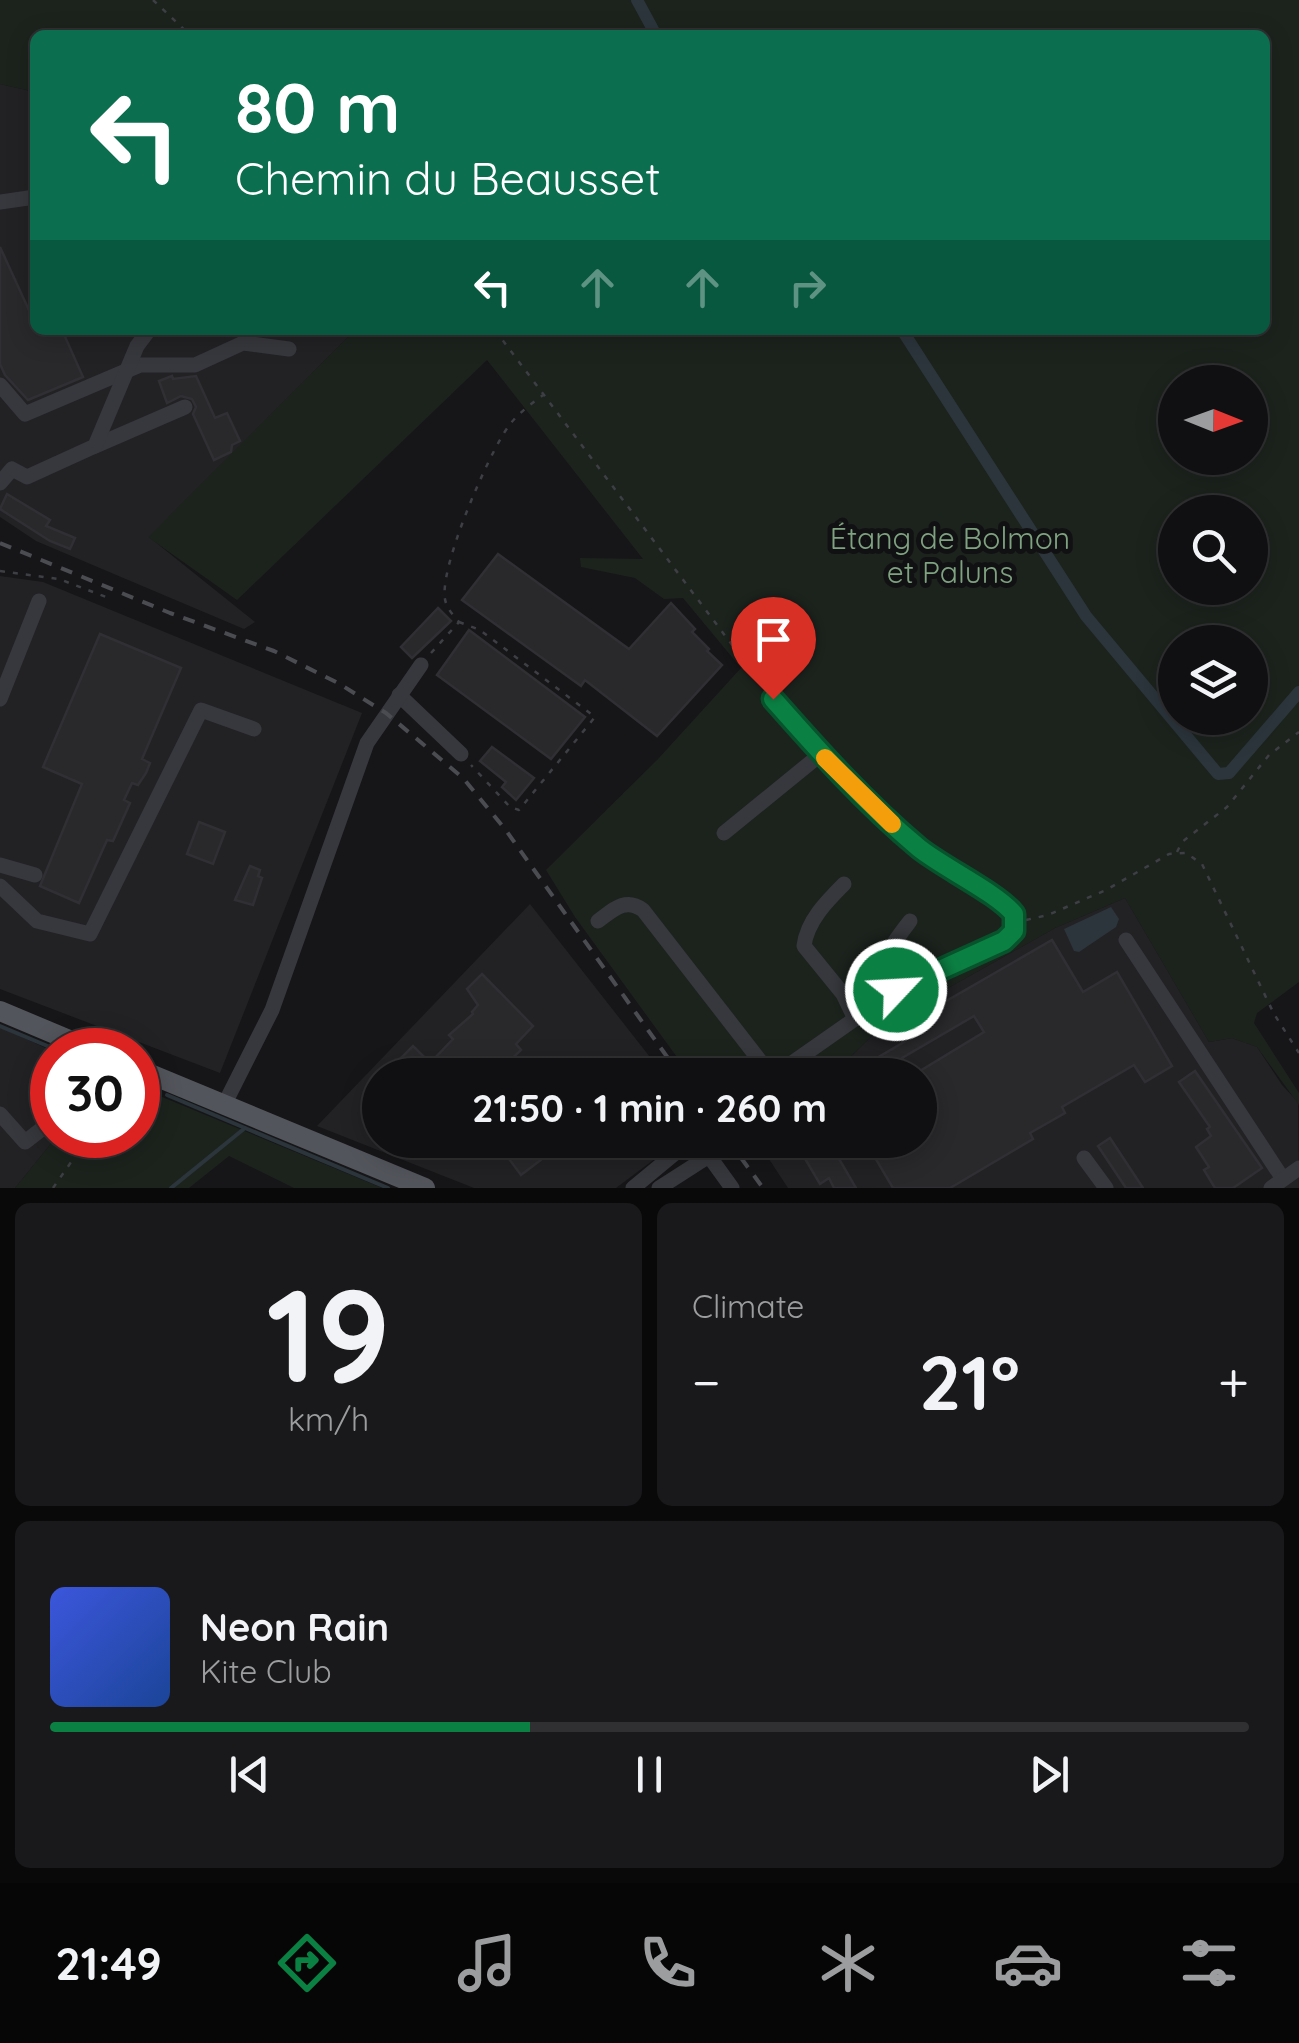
<!DOCTYPE html>
<html lang="en">
<head>
<meta charset="utf-8">
<style>
  :root { --surface:#101012; --page:#19191b; --text:#f1f3f6; --muted:#9c9d9f; --line:#303032; --accent:#0b8043 }
  body { margin:0; font-family:Quicksand,sans-serif; background:var(--page); color:var(--text); height:100vh; display:flex; flex-direction:column; font-size:38px; white-space:nowrap }
  * { box-sizing:border-box; margin:0 }
  p { font-size:32px; color:var(--muted) }
  .icon { flex:none; width:55px; height:55px; fill:none; stroke:currentColor; stroke-width:2; stroke-linecap:round; stroke-linejoin:round }
  .map { position:relative; height:1188px; overflow:hidden }
  .details { display:flex; flex-direction:column; gap:15px; padding:15px; background:#09090a; flex:1 }
  .details>* { flex:none }
  .guide { position:absolute; left:30px; top:30px; width:1240px; height:305px; border-radius:15px; box-shadow:0 5px 25px #0003,0 0 0 2px var(--line); background:#0b6e4f; color:#fff; overflow:hidden }
  .needle { width:65px; rotate:91deg }
  .tools { position:absolute; left:1158px; top:365px; display:grid; gap:20px }
  .tools a { display:grid; place-items:center; width:110px; height:110px; border-radius:50%; background:var(--surface); box-shadow:0 5px 25px #0003,0 0 0 2px var(--line); font-size:50px }
  .speed { position:absolute; left:30px; top:1028px; display:flex; gap:20px; font-size:50px; font-weight:700; text-align:center }
  .speed>* { display:grid; place-content:center; width:130px; height:130px; border-radius:50%; background:var(--surface); box-shadow:0 5px 25px #0003,0 0 0 2px var(--line); line-height:1 }
  .speed .limit { border:15px solid #d22; background:#fff; color:#111 }
  .pin { position:absolute; display:grid; place-items:center; width:85px; height:85px; color:#fff; margin:-102px -42px; border-radius:50% 50% 50% 0; rotate:-45deg; box-shadow:0 0 10px #0007 }
  .pin .icon { rotate:45deg }
  .me { position:absolute; width:110px; margin:-55px; rotate:65deg; stroke-linejoin:round; filter:drop-shadow(0 0 8px #0008) }
  .turn { display:flex; align-items:center; gap:35px; height:210px; padding:0 40px; font-size:45px }
  .turn .icon { width:130px; height:130px; stroke-width:2.5 }
  .turn b { display:block; font-size:70px; line-height:85px }
  .lanes { display:flex; align-items:center; height:95px; padding:0 40px; background:#0003; justify-content:center; gap:50px; direction:ltr }
  .lanes .off { opacity:.35 }
  .big { font-size:75px; font-weight:800; line-height:1.1 }
  .details .widget { flex:1; display:flex; flex-direction:column; justify-content:center; gap:15px; min-width:0; padding:0 35px; border-radius:15px; background:var(--page) }
  .details .dial { align-items:center; gap:0 }
  .dial b { font-size:130px; line-height:1 }
  .song { display:flex; align-items:center; gap:30px }
  .cover { width:120px; height:120px; border-radius:15px; background:linear-gradient(135deg,hsl(230 70% 55%),hsl(220 70% 35%)) }
  .played { height:10px; border-radius:5px; background:linear-gradient(90deg,var(--accent) 40%,var(--line) 40%) }
  .keys { display:flex; justify-content:space-around; direction:ltr }
  .heat { display:flex; justify-content:space-between; align-items:center; font-size:55px; direction:ltr }
  .details .tiles { flex:1; display:grid; gap:15px; grid-template-columns:1fr 1fr }
  .widget:last-child { grid-column:span 2 }
  .trip { position:absolute; left:362px; top:1058px; width:575px; height:100px; border-radius:50px; background:var(--surface); box-shadow:0 5px 25px #0003,0 0 0 2px var(--line); font-weight:800; line-height:100px; text-align:center }
  .tabs { display:flex; height:160px; justify-content:space-around; align-items:center; background:#060607; color:var(--muted) }
  .tabs .icon { width:70px; height:70px }
  .tabs .on { color:var(--accent) }
  .tabs b { font-size:45px; color:var(--text) }
  .map>svg:first-child { display:block }
  .built { fill:#222225 }
  .green { fill:#1c231d; fill-rule:evenodd }
  .water { fill:#2c353c }
  .lines { fill:none; stroke-linecap:round; stroke-linejoin:round }
  .stream { stroke:#2c353c; stroke-width:4 }
  .canal { stroke:#2c353c; stroke-width:12 }
  .building { fill:#29292c; stroke:#303034; stroke-width:2.5 }
  .path { stroke:#3d3f44; stroke-width:2.5; stroke-dasharray:5 8; stroke-linecap:butt }
  .minor { stroke:#37383d; stroke-width:15 }
  .major { stroke:#53555c; stroke-width:20 }
  .rail { stroke:#4a4c52; stroke-width:4; stroke-dasharray:12 10; stroke-linecap:butt }
  .route-casing { stroke:#07532c; stroke-width:25 }
  .route { stroke:#0b8043; stroke-width:18 }
  .slow { stroke:#f59e0b; stroke-width:18 }
  .labels { text-anchor:middle; stroke-width:10; stroke-linejoin:round; paint-order:stroke }
  .park-label { font-size:30px; fill:#7fa381; stroke:#111113 }
</style>
</head>
<body>
<div class="map">
<svg width="1299" height="1188" viewBox="0 0 1299 1188">
  <rect width="100%" height="100%" fill="#161618"/>
  <!-- built -->
  <g class="built">
    <polygon points="0,84 35,92 35,330 355,330 149,537 255,622 244,629 36,541 0,517"/>
    <polygon points="0,576 43,582 362,713 220,1073 0,989"/>
    <polygon points="1125,898 1209,1042 1232,1038 1257,1047 1282,1085 1298,1102 1299,1188 788,1188 759,1144 763,1140 920,1140 920,1075 832,1075 884,1024 1055,928"/>
    <polygon points="530,904 664,1075 380,1075 380,1140 680,1140 616,1188 474,1188 317,1126"/>
    <polygon points="0,1027 52,1051 52,1135 58,1135 15,1188 0,1188"/>
  </g>
  <!-- green -->
  <g class="green">
    <path d="M0 0H1299V982L1257 1013 1254 1023 1299 1093V1105L1257 1047 1232 1038 1209 1042 1125 898 1055 928 884 1024 832 1075H690L575 917 546 870 658 759 741 668 683 598 664 599 635 578 581 567 580 558 643 559 487 360 237 600 148 537 355 330H1265V35H35V92L0 84ZM1175 382H1250V458H1175ZM1175 512H1250V588H1175ZM1175 642H1250V718H1175Z"/>
    <polygon points="138,1087 382,1188 294,1188 229,1156 189,1188 15,1188 58,1135 138,1135"/>
  </g>
  <!-- water -->
  <polygon class="water" points="1111,907 1119,919 1116,927 1079,952 1074,951 1064,929"/>
  <g class="lines">
    <!-- stream -->
    <g class="stream">
      <polyline points="0,1026 57,1050"/>
      <polyline points="138,1083 158,1092"/>
      <polyline points="167,1095 245,1128"/>
      <polyline points="171,1188 245,1128 388,1188"/>
    </g>
    <!-- canal -->
    <g class="canal">
      <polyline points="637,0 656,35"/>
      <polyline points="902,330 1086,616 1218,774 1229,773 1299,692"/>
    </g>
  </g>
  <!-- building -->
  <g class="building">
    <polygon points="0,247 33,319 35,318 35,330 62,330 83,377 28,400 5,375 0,364"/>
    <polygon points="172,376 173,379 196,376 215,418 227,413 240,441 232,445 231,452 214,460 193,414 196,407 192,399 181,396 167,403 159,381"/>
    <polygon points="7,494 50,520 46,526 75,538 70,549 50,541 0,509"/>
    <polygon points="498,554 629,649 671,603 695,629 692,632 709,649 707,651 722,665 657,736 585,680 581,686 462,600"/>
    <polygon points="438,608 451,621 412,658 401,647"/>
    <polygon points="469,630 585,717 551,759 437,675"/>
    <polygon points="100,634 181,668 142,759 150,763 146,773 138,785 132,783 124,800 130,803 113,841 107,840 79,903 40,886 82,784 43,767"/>
    <polygon points="492,747 534,778 516,800 502,787 506,782 480,761"/>
    <polygon points="199,822 225,832 213,864 187,854"/>
    <polygon points="250,866 260,870 258,876 262,878 253,905 235,900"/>
    <polygon points="1052,940 1083,992 1117,972 1172,1066 1145,1082 1134,1065 1062,1107 1065,1113 1030,1133 1033,1139 950,1188 893,1188 871,1151 888,1140 920,1140 920,1071 984,1032 974,1016 902,1058 904,1061 881,1075 848,1075 904,1042 896,1030"/>
    <polygon points="482,974 533,1026 516,1044 521,1050 495,1075 452,1075 443,1065 433,1075 384,1075 413,1046 430,1063 453,1039 449,1035 473,1014 472,1012 478,1005 467,989"/>
    <polygon points="1195,1071 1262,1168 1233,1188 1215,1188 1204,1170 1209,1167 1196,1147 1211,1136 1207,1129 1210,1127 1179,1082"/>
    <polygon points="1110,1138 1143,1188 1126,1188 1098,1146"/>
    <polygon points="495,1140 527,1140 542,1159 521,1175"/>
    <polygon points="794,1140 828,1140 856,1188 834,1188 829,1178 820,1184"/>
  </g>
  <g class="lines">
    <!-- path -->
    <g class="path">
      <polyline points="153,0 190,35"/>
      <polyline points="495,330 766,690"/>
      <polyline points="0,571 59,579 106,597"/>
      <polyline points="459,622 480,630 595,717 519,810 510,807 471,765"/>
      <path d="M431 653 459 622C455 617 448 610 446 603 435 575 489 453 508 427 517 414 530 405 543 395"/>
      <polyline points="1177,852 1182,842 1227,807 1269,755 1299,732"/>
      <polyline points="1026,920 1048,915 1106,890 1169,854 1186,853 1202,864 1274,1014 1299,1053"/>
      <polyline points="138,1110 146,1115 154,1112 161,1096"/>
      <polyline points="53,1188 90,1135"/>
    </g>
    <!-- minor -->
    <g class="minor">
      <polyline points="0,202 35,197"/>
      <polyline points="0,385 25,414 140,365 195,365 243,343 289,349"/>
      <polyline points="95,446 185,407"/>
      <polyline points="0,483 12,469 27,477 95,446 137,346 149,330"/>
      <polyline points="399,695 461,754"/>
      <polyline points="0,699 39,601"/>
      <path d="M773 699C819 751 866 804 920 849 948 872 981 888 1011 909L1015 925 1004 941 889 995 775 1075"/>
      <polyline points="724,833 821,754"/>
      <polyline points="0,865 35,875"/>
      <path d="M844 884C827 901 807 921 804 946L843 994 854 1017"/>
      <polyline points="0,886 37,921 90,934 201,710 254,729"/>
      <path d="M598 921C613 910 625 897 643 910L771 1075"/>
      <polyline points="1126,940 1283,1179"/>
      <path d="M889 995C877 962 891 946 910 921"/>
      <polyline points="224,1105 272,1010 367,743 421,665"/>
      <polyline points="0,1114 25,1142 52,1121"/>
      <polyline points="1084,1158 1106,1188"/>
      <polyline points="633,1188 691,1140"/>
      <polyline points="659,1188 709,1156 732,1188"/>
      <polyline points="1271,1188 1299,1168"/>
    </g>
    <!-- major -->
    <g class="major">
      <polyline points="0,1011 93,1050"/>
      <polyline points="138,1069 425,1188"/>
    </g>
    <!-- rail -->
    <g class="rail">
      <polyline points="0,543 170,613 274,651 338,683 386,713 463,778 505,829 680,1075"/>
      <polyline points="728,1140 763,1188"/>
    </g>
  </g>
  <g class="lines">
    <!-- route casing -->
    <g class="route-casing">
      <path id="route" d="M773 699C819 751 865 803 919 848 944 868 997 893 1014 914V931L1004 941 896 990"/>
    </g>
    <!-- route -->
    <use href="#route" class="route"/>
    <!-- slow -->
    <polyline class="slow" points="825,758 892,824"/>
  </g>
  <g class="labels">
    <!-- park labels -->
    <g class="park-label">
      <text x="950" y="549">Étang de Bolmon<tspan x="950" dy="34">et Paluns</tspan></text>
    </g>
  </g>
</svg>
<div class="tools">
<a><svg class="needle" viewBox="-14 -14 28 28"><path d="M0-13l5 13h-10z" fill="#e53935"/><path d="M0 13l5-13h-10z" fill="#9c9d9f"/></svg></a>
<a><svg class="icon" aria-label="search" viewBox="0 0 24 24"><circle cx="10" cy="10" r="6"/><path d="M15 15l6 6"/></svg></a>
<a><svg class="icon" aria-label="layers" viewBox="0 0 24 24"><path d="M12 4l9 5-9 5-9-5zM3 14l9 5 9-5"/></svg></a>
</div>
<div class="speed"><div class="limit">30</div></div>
<div class="pin" style="left:773px;top:699px;background:#d93025"><svg class="icon" aria-label="arrive" viewBox="0 0 24 24"><path d="M6 21V4h12l-3 4 3 4H6"/></svg></div>
<svg class="me" style="left:896px;top:990px" viewBox="-20 -20 40 40"><circle r="17" fill="#0b8043" stroke="#fff" stroke-width="3"/><path d="M0-11L8 9 0 5-8 9z" fill="#fff"/></svg>
<div class="trip">21:50 · 1 min · 260 m</div>
<div class="guide">
<div class="turn"><svg class="icon" aria-label="left" viewBox="0 0 24 24"><path d="M17 20v-9H6M10 6l-5 5 5 5"/></svg><div><b>80 m</b>Chemin du Beausset</div></div>
<div class="lanes"><svg class="icon" aria-label="left" viewBox="0 0 24 24"><path d="M17 20v-9H6M10 6l-5 5 5 5"/></svg><svg class="icon off" aria-label="ahead" viewBox="0 0 24 24"><path d="M12 20V5M6 11l6-6 6 6"/></svg><svg class="icon off" aria-label="ahead" viewBox="0 0 24 24"><path d="M12 20V5M6 11l6-6 6 6"/></svg><svg class="icon off" aria-label="right" viewBox="0 0 24 24"><path d="M7 20v-9h11M14 6l5 5-5 5"/></svg></div>
</div>
</div>
<section class="details">
<div class="tiles">
<div class="widget dial"><b>19</b><p>km/h</p></div>
<div class="widget"><p>Climate</p>
<div class="heat"><a>−</a><b class="big">21°</b><a>+</a></div>
</div>
<div class="widget">
<div class="song"><i class="cover"></i><div><b>Neon Rain</b><p>Kite Club</p></div></div>
<div class="played"></div>
<div class="keys"><svg class="icon" aria-label="previous" viewBox="0 0 24 24"><path d="M18 5L8 12l10 7zM5 5v14"/></svg><svg class="icon" aria-label="pause" viewBox="0 0 24 24"><path d="M8 5v14M16 5v14"/></svg><svg class="icon" aria-label="next" viewBox="0 0 24 24"><path d="M6 5l10 7-10 7zM19 5v14"/></svg></div>
</div>
</div>
</section>
<nav class="tabs">
<b>21:49</b>
<svg class="icon on" aria-label="directions" viewBox="0 0 24 24"><path d="M12 3l9 9-9 9-9-9zM9 14v-3h6M13 9l2 2-2 2"/></svg>
<svg class="icon" aria-label="music" viewBox="0 0 24 24"><path d="M9 18V5l10-2v13"/><circle cx="6" cy="18" r="3"/><circle cx="16" cy="16" r="3"/></svg>
<svg class="icon" aria-label="phone" viewBox="0 0 24 24"><path d="M5 4h4l2 5-3 2q2 4 5 5l2-3 5 2v4C11 20 4 13 5 4z"/></svg>
<svg class="icon" aria-label="climate" viewBox="0 0 24 24"><path d="M12 3v18M4 7l16 10M4 17L20 7"/></svg>
<svg class="icon" aria-label="car" viewBox="0 0 24 24"><path d="M5 17H2v-5l4-1 3-4h7l3 4 3 1v5h-3M9 17h6M6 11h13"/><circle cx="7" cy="17" r="2"/><circle cx="17" cy="17" r="2"/></svg>
<svg class="icon" aria-label="filters" viewBox="0 0 24 24"><path d="M4 7h16M4 17h16"/><circle cx="9" cy="7" r="2"/><circle cx="15" cy="17" r="2"/></svg>
</nav>
</body>
</html>
